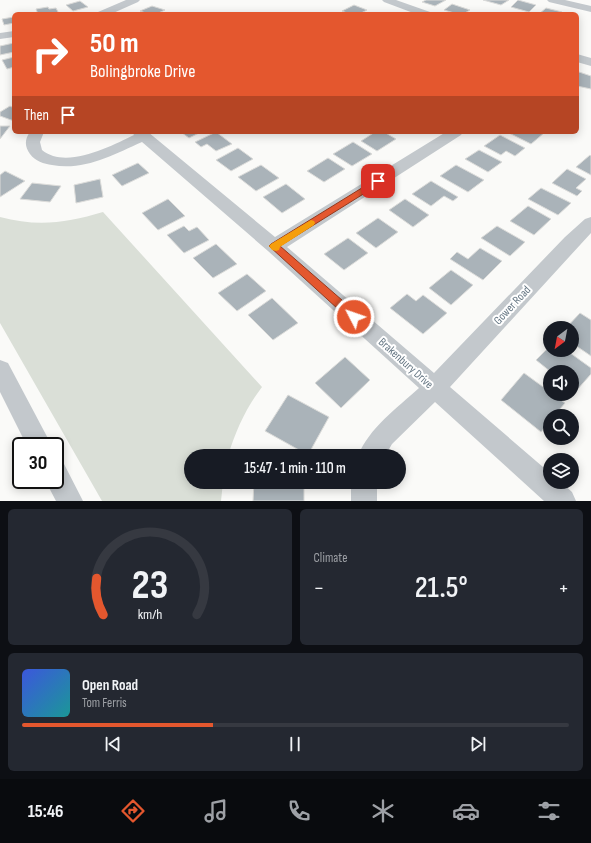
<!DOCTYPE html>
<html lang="en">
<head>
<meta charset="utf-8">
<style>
  :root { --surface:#171b24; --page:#242831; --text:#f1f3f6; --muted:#9ea1a6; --line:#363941; --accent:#e4572e }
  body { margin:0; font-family:"Sofia Sans Condensed",sans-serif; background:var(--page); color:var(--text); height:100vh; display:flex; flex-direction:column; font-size:15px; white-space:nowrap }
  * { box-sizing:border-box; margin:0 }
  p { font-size:13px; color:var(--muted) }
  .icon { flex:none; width:22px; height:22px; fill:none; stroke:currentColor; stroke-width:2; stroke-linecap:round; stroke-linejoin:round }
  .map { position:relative; height:501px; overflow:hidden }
  .panel { display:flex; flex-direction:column; gap:8px; padding:8px; background:#0d0f14; flex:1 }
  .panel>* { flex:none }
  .guide { position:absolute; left:12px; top:12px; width:567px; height:122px; border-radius:6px; box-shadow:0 2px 10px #0003; background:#e4572e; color:#fff; overflow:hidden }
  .needle { width:26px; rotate:212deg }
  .fabs { position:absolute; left:543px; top:321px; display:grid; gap:8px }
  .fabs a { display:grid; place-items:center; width:36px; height:36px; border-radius:50%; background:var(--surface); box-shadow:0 2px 10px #0003; font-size:20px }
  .speed { position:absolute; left:12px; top:437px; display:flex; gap:8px; font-size:20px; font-weight:700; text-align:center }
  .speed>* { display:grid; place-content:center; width:52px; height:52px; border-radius:50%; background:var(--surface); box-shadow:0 2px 10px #0003; line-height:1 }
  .speed .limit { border:2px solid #111; border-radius:6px; background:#fff; color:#111 }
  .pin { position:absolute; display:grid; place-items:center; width:34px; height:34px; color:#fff; margin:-17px; border-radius:8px; box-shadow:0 2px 6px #0006 }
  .me { position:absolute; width:44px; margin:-22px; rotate:311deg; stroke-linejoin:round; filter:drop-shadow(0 0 3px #0008) }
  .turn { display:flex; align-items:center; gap:14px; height:84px; padding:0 12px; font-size:18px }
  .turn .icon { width:52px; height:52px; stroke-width:2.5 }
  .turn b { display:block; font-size:28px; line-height:34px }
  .then { display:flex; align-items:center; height:38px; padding:0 12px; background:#0003; gap:8px; font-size:15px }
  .big { font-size:30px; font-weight:600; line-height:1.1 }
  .panel .tile { flex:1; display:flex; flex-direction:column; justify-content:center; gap:6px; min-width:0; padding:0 14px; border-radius:6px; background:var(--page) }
  .panel .dial { align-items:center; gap:0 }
  .dial svg { height:104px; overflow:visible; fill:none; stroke:var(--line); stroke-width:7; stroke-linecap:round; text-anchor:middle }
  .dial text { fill:var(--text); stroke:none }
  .song { display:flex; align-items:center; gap:12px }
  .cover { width:48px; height:48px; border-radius:6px; background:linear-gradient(135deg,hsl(230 70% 55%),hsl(180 70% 35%)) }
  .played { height:4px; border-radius:2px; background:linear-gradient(90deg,var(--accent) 35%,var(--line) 35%) }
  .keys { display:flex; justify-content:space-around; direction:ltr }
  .heat { display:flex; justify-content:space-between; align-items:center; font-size:22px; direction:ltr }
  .panel .tiles { flex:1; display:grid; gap:8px; grid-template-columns:1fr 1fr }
  .tile:last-child { grid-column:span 2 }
  .trip { position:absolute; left:184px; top:449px; width:222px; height:40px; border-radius:20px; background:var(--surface); box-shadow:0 2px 10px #0003; font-weight:600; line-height:40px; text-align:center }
  .tabs { display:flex; height:64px; justify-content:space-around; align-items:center; background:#090b0e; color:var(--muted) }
  .tabs .icon { width:28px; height:28px }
  .tabs .selected { color:var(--accent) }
  .tabs b { font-size:18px; color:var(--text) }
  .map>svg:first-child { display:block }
  .green { fill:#dadfd7 }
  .building { fill:#aab3b9; stroke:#dcdcda }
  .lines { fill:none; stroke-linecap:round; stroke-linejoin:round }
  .minor { fill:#c3c8cc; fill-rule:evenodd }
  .route { fill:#e4572e; stroke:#94391e }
  .slow { fill:#f59e0b }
  .labels { text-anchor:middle; stroke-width:4; stroke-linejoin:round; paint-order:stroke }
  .street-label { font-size:12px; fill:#657683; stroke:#fff }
</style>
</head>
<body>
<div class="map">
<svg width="591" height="501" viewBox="0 0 591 501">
  <rect width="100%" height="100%" fill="#fafaf8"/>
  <!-- green -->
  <path class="green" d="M103 212 262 387C246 408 236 430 228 456H191V482H223L221 501H102L0 323V217C37 227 67 223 103 212Z"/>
  <!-- building -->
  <g class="building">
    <polygon points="426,0 446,0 435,6 422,2"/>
    <polygon points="483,0 509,0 501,5"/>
    <polygon points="518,0 536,5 529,12 511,7"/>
    <polygon points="80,1 88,7 73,11 66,5"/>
    <polygon points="452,4 470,10 463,14 458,14 444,10"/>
    <polygon points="354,5 367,10 359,14 350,14 342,11"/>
    <polygon points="152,6 165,10 156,14 149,14 140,11"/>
    <polygon points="48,7 49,9 56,8 59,14 38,14 36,9"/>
    <polygon points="546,8 562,12 560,14 539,14"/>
    <polygon points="14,17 14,23 4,25 2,19"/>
    <polygon points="14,43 14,52 0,55 0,46"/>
    <polygon points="14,57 14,67 7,69 2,60"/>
    <polygon points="579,72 591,76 591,89 577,86 577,76"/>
    <polygon points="10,106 14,108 14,121 0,116 0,112"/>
    <polygon points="0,126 10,126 0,139"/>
    <polygon points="181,132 201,132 189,138"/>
    <polygon points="216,132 232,144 216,151 207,144 201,147 195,142"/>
    <polygon points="375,132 384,132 396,139 377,151 361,141"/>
    <polygon points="507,132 541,132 544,133 531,144"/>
    <polygon points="500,135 525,148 515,156 506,151 501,155 484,146"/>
    <polygon points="353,142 372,154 352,166 333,154"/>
    <polygon points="238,148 253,159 231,171 216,160"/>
    <polygon points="479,150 502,162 488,172 465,159"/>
    <polygon points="590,155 591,156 591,175 576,167"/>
    <polygon points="328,158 345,169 324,182 307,171"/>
    <polygon points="138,163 149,173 122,186 112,175"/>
    <polygon points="261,165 279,178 256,191 238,177"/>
    <polygon points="456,165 484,180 468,192 440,176"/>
    <polygon points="567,169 586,179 576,188 582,191 577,196 552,183"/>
    <polygon points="5,171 25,181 0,197 0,175"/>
    <polygon points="100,179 103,197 76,203 74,185"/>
    <polygon points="431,181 458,197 453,201 444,196 431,206 412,194"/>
    <polygon points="32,183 61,186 50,202 20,199"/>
    <polygon points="286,184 305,199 282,213 263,197"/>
    <polygon points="541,188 571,203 558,215 528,199"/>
    <polygon points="168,199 185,216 158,230 142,213"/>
    <polygon points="405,199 429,215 413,227 389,210"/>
    <polygon points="528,206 551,219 534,235 510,221"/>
    <polygon points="378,218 398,232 376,248 356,233"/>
    <polygon points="184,226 189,231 197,227 209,240 184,253 167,235"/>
    <polygon points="497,226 525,242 510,256 481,238"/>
    <polygon points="348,238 368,253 344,270 324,254"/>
    <polygon points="216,244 237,264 213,278 193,258"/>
    <polygon points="480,248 502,261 483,280 450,259 457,252 468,259"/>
    <polygon points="451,270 473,285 451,305 429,288"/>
    <polygon points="247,274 266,291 237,311 218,293"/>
    <polygon points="407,294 416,301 423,295 447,313 423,334 390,308"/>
    <polygon points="272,298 298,323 273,340 248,315"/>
    <polygon points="580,313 591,320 591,356 572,343 572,328 566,328"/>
    <polygon points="550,346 550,350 566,350 591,368 591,374 576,391 572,387 572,372 551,372 536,360"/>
    <polygon points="345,357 370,380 341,408 315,383"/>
    <polygon points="524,373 550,392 550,394 552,394 565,403 554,416 550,416 550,421 541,432 501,400"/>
    <polygon points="288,395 329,417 308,455 265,431"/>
    <polygon points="254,482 304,482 304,501 253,501"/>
  </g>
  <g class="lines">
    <!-- minor -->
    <g class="minor">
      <polygon points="126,0 140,0 138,2 111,14 97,14 98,12"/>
      <polygon points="382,0 396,0 430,12 431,14 416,14 384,2"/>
      <polygon points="547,0 565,0 591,6 591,12 549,2"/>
      <polygon points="14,31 14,37 0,39 0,33"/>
      <polygon points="577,54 591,58 591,66 577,62"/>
      <path d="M30 132H44L40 142 42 150C66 170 111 146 134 135L132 132H148L275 237 446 132H463L461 135 287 247 434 373 565 237 585 219 591 217V233L450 387 550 473V482H561L572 492 576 501H544L435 402 392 444 385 456H358C369 428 397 408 419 388L268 251 142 142C113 155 84 171 52 165 44 164 35 161 30 154 25 147 24 140 30 132Z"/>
      <polygon points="0,360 8,363 52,446 27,446 0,392"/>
      <polygon points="55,460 64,464 83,501 56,501 45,480 55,480"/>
      <rect x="351" y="482" width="26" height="19"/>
    </g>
  </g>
  <!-- route -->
  <polygon class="route" points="378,178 381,179 381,183 280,246 358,314 359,317 358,320 354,321 350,320 269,246 271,244"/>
  <!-- slow -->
  <polygon class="slow" points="311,220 314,221 315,223 314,225 280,247 279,250 276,251 272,250 269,246 271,244"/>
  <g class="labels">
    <!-- street labels -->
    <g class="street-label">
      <text transform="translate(512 305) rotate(-47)" y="4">Gower Road</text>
      <text transform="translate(406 363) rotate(42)" y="4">Brakenbury Drive</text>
    </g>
  </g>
</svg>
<div class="fabs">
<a><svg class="needle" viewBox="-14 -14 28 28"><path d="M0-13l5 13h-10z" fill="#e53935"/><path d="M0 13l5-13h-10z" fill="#9ea1a6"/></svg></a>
<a><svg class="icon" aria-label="sound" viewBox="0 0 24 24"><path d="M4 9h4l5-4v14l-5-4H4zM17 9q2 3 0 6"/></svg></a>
<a><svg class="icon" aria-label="search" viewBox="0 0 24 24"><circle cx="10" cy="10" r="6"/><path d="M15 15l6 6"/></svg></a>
<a><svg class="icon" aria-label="layers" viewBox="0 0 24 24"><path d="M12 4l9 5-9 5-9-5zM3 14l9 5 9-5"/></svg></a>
</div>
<div class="speed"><div class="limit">30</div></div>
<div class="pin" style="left:378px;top:181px;background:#d93025"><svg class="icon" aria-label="arrive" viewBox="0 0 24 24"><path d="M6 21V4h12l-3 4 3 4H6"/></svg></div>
<svg class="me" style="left:354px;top:317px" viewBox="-20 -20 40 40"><circle r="17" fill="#e4572e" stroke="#fff" stroke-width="3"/><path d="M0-11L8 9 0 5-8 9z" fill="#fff"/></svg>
<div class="trip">15:47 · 1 min · 110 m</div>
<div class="guide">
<div class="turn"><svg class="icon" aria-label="right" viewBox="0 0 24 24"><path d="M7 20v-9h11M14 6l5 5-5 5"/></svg><div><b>50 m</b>Bolingbroke Drive</div></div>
<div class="then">Then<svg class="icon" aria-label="arrive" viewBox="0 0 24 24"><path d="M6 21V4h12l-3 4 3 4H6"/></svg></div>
</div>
</div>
<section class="panel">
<div class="tiles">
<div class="tile dial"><svg viewBox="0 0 100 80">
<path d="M14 69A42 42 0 1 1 86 69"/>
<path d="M14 69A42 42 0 0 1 9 41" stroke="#e4572e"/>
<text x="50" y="56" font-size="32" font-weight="700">23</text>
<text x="50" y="72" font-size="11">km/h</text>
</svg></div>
<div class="tile"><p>Climate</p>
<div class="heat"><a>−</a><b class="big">21.5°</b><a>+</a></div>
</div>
<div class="tile">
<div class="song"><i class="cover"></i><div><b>Open Road</b><p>Tom Ferris</p></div></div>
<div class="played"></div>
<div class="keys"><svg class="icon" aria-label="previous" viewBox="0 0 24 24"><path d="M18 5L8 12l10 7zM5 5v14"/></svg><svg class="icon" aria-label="pause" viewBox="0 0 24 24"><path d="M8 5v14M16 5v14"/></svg><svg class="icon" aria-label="next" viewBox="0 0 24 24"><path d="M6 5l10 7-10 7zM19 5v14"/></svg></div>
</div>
</div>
</section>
<nav class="tabs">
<b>15:46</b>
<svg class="icon selected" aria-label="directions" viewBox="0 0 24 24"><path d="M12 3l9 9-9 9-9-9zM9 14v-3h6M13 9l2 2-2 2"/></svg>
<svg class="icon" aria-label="music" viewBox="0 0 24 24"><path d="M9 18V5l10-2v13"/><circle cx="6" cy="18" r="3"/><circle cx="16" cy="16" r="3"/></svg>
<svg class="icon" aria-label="phone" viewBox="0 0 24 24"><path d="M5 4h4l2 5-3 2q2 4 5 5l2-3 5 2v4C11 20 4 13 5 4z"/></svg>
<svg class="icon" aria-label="climate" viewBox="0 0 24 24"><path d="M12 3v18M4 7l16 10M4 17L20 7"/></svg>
<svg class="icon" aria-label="car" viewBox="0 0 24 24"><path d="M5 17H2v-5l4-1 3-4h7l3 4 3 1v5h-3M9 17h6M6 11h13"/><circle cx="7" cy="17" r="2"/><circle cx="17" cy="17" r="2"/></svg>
<svg class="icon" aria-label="filters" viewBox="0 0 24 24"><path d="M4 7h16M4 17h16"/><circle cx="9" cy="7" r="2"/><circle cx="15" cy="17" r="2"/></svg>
</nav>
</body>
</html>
